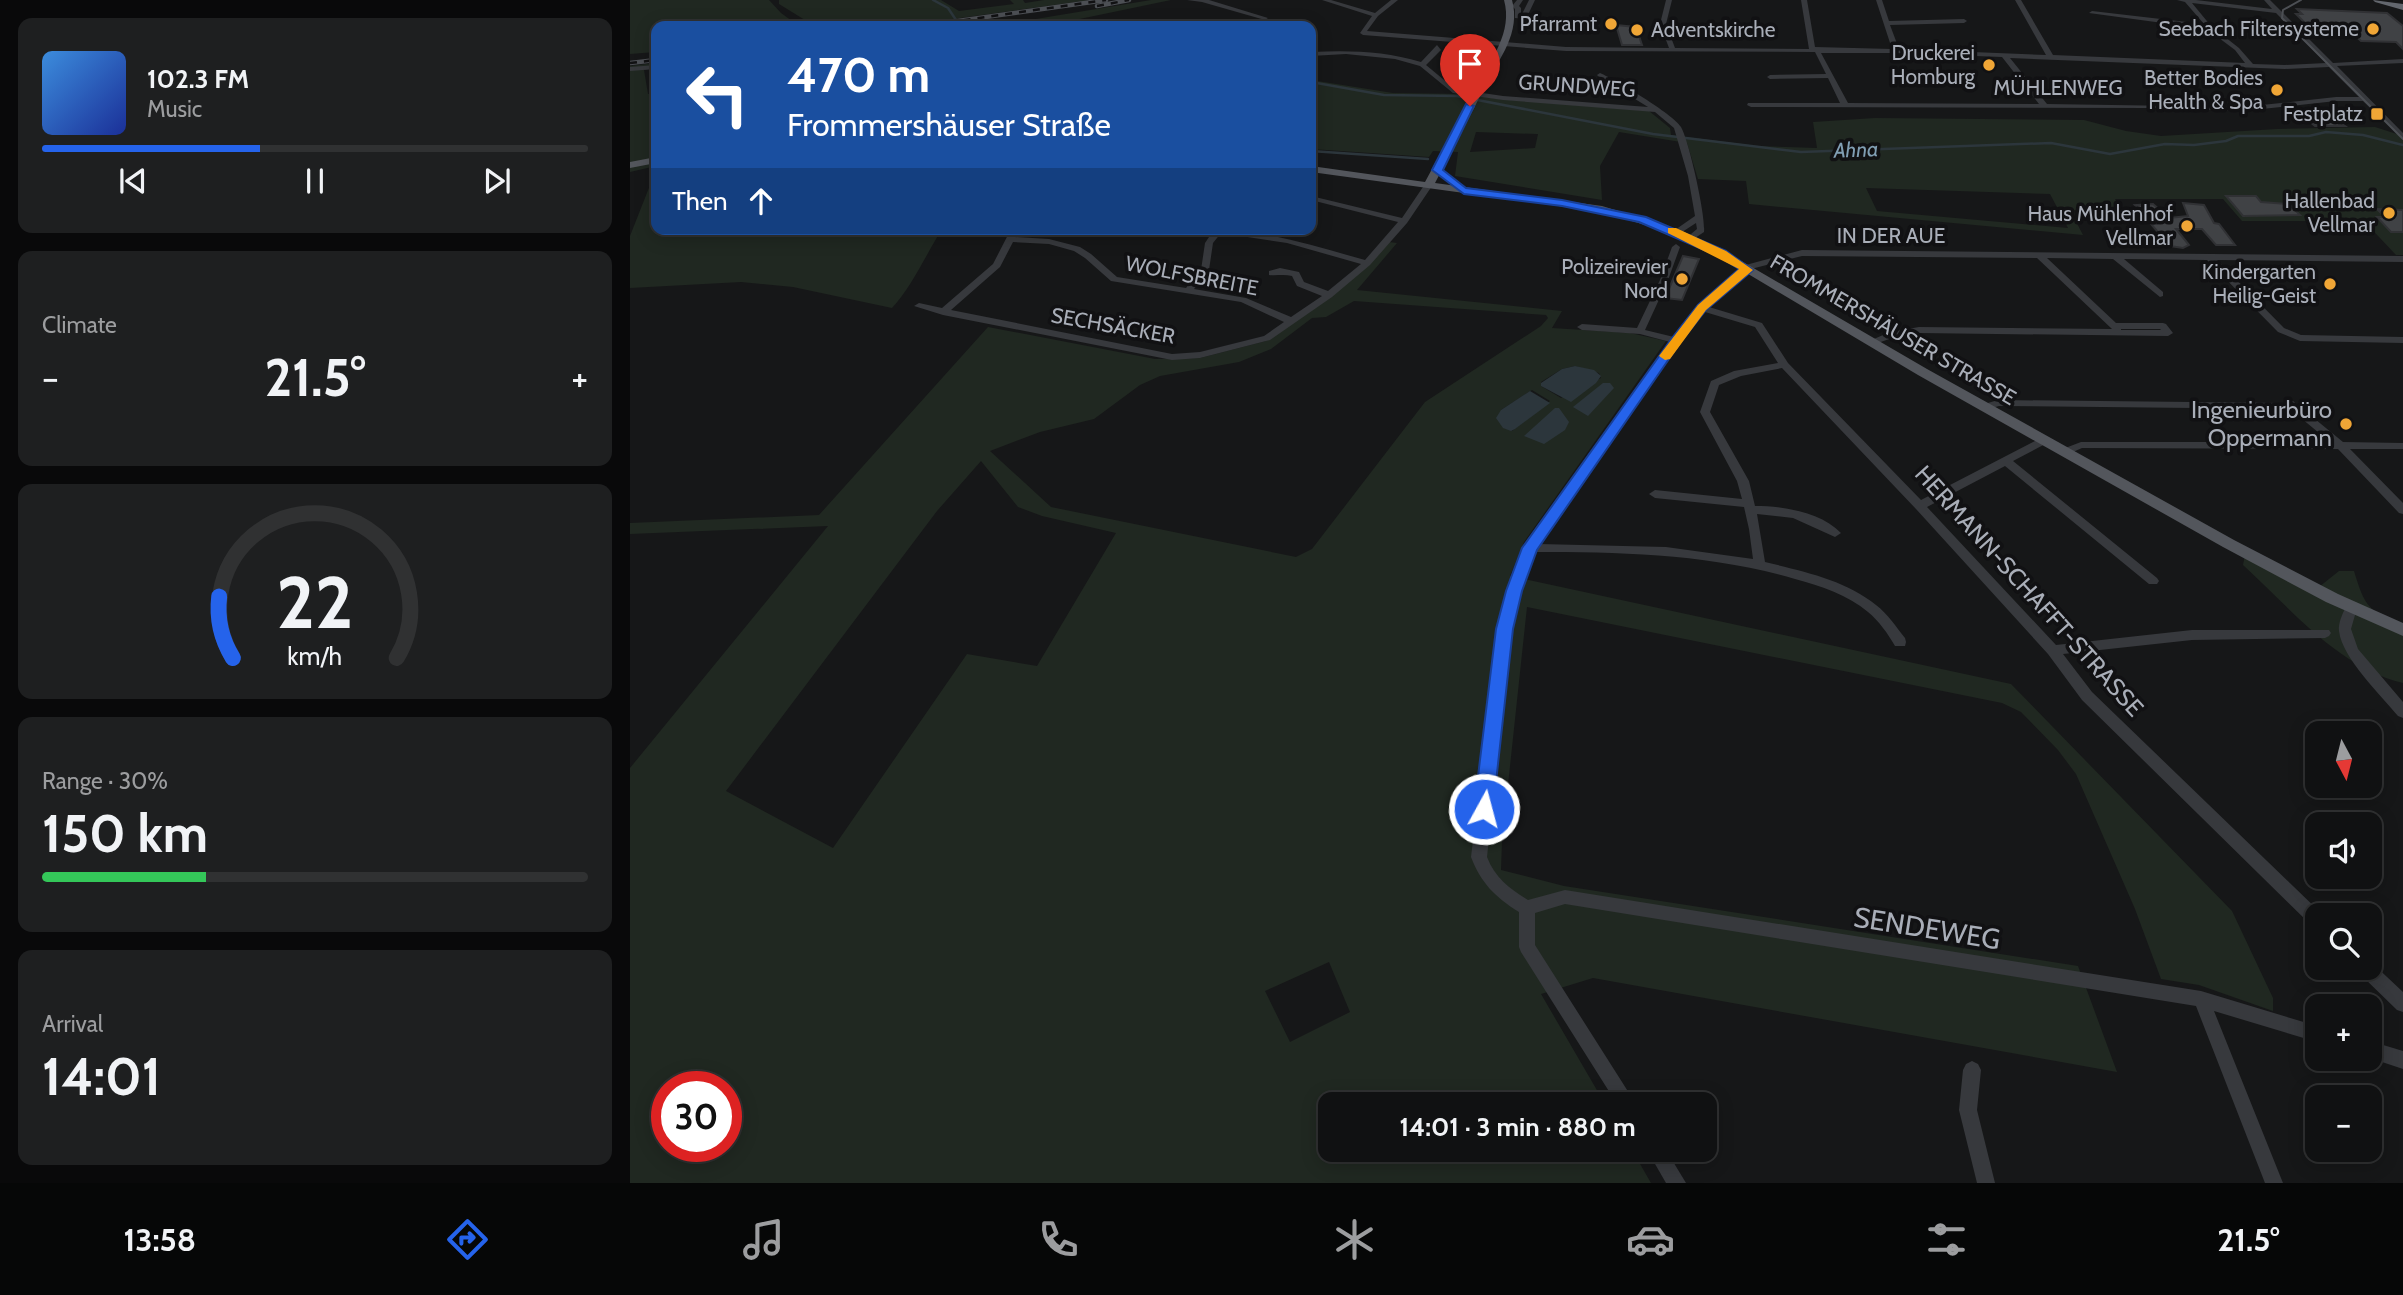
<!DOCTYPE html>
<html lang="en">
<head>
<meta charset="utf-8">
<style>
  :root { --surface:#101112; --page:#1e1f20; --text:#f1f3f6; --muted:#9c9d9f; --line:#303132; --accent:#2563eb }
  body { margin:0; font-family:Cabin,sans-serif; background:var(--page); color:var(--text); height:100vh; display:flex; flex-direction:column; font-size:26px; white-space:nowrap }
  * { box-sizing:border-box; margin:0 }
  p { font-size:23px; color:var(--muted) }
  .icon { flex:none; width:38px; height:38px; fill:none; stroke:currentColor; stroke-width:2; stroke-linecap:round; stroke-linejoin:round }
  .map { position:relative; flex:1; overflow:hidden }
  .details { display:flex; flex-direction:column; gap:18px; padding:18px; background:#09090a; width:630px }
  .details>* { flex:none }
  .banner { position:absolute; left:21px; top:21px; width:665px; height:214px; border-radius:14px; box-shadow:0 4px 18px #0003,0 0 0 2px var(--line); background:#1a4fa0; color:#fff; overflow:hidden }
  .needle { width:46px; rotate:173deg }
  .tools { position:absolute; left:1675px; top:721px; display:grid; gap:14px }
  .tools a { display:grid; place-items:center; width:77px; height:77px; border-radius:14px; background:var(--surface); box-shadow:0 4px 18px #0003,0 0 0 2px var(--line); font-size:35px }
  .speed { position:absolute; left:21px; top:1071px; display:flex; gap:14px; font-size:35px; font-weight:700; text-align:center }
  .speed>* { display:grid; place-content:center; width:91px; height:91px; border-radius:50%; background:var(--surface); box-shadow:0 4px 18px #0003,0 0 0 2px var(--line); line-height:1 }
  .speed .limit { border:10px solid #d22; background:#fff; color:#111 }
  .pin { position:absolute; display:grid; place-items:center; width:60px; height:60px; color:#fff; margin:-72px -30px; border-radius:50% 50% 50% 0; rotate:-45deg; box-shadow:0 0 7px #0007 }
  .pin .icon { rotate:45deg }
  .me { position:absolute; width:77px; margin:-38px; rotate:7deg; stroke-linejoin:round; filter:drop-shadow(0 0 5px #0008) }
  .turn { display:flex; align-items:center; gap:24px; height:147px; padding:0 21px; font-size:32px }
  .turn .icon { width:91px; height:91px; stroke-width:2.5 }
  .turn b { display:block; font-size:49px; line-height:60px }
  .then { display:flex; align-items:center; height:66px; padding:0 21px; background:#0003; gap:14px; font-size:26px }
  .big { font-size:52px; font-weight:700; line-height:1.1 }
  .details .tile { flex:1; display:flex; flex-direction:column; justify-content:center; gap:10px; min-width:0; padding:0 24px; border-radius:14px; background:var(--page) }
  .details .dial { align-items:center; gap:0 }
  .dial svg { height:182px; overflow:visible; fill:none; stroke:var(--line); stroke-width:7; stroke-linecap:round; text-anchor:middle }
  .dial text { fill:var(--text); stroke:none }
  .song { display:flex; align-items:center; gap:21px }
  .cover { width:84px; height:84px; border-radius:10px; background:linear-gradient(135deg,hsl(210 70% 55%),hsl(230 70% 35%)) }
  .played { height:7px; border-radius:4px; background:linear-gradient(90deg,var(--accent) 40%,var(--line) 40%) }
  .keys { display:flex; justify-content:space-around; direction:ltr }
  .heat { display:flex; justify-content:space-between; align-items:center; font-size:38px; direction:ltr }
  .charge { height:10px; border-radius:5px; background:linear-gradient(90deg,#34c759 30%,var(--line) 0) }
  .trip { position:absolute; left:688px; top:1092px; width:399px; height:70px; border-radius:14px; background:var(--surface); box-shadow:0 4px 18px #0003,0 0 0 2px var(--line); font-weight:700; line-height:70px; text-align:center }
  .dock { display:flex; height:112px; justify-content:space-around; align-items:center; background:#060707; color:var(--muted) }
  .dock .icon { width:49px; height:49px }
  .dock .on { color:var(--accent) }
  .dock b { font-size:32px; color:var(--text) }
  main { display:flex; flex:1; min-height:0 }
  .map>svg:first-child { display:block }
  .green { fill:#202821; fill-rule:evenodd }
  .water { fill:#2c363c }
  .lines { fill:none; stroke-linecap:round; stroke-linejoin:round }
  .stream { stroke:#2c363c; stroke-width:2.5 }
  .building { fill:#404245; stroke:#303134; stroke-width:2 }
  .minor { fill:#37393d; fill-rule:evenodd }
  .major { fill:#53565c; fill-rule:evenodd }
  .highway { fill:#63676e; fill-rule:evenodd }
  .tram { stroke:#4c4f54; stroke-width:2 }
  .rail-casing { stroke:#4c4f54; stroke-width:4.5 }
  .rail { stroke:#111113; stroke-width:2.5; stroke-dasharray:7; stroke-linecap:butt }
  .major-bridge { stroke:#53565c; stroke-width:9 }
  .route { fill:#2563eb; stroke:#184099; stroke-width:2 }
  .slow { fill:#f59e0b }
  .poi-dot { fill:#f0a636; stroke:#111113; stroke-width:2.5 }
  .labels { text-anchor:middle; stroke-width:7; stroke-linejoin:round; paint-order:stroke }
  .far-poi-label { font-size:21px; fill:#a9aeb8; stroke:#111113; text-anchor:end }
  .far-street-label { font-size:21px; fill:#a9aeb8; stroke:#111113 }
  .far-water-label { font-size:21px; font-style:italic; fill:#809eb3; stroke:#111113 }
  .poi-label { font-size:24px; fill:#a9aeb8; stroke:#111113; text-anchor:end }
  .street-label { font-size:24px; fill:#a9aeb8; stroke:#111113 }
  .near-street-label { font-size:28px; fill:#a9aeb8; stroke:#111113 }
</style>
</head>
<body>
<main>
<section class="details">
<div class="tile">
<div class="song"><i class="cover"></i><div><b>102.3 FM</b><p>Music</p></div></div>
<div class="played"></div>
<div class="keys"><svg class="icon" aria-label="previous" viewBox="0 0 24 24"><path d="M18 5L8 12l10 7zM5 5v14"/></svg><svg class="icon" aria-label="pause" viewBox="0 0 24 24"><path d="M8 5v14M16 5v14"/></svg><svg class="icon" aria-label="next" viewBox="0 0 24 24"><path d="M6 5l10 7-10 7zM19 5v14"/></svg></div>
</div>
<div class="tile"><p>Climate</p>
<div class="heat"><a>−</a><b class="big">21.5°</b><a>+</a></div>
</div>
<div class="tile dial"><svg viewBox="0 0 100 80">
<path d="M14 69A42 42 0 1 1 86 69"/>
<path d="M14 69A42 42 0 0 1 8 42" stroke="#2563eb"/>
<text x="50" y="56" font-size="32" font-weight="700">22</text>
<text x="50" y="72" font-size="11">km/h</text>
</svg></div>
<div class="tile"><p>Range · 30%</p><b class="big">150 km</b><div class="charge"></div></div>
<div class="tile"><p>Arrival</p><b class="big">14:01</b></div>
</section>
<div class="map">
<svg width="1773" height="1183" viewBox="0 0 1773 1183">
  <rect width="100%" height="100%" fill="#161718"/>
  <!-- green -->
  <g class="green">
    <polygon points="0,0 139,0 151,13 169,26 26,26 26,52 0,54"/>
    <polygon points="149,0 311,0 329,11 384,4 380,0 393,0 395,3 414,0 460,0 272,26 178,26 183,25 149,4"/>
    <polygon points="521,0 541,0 416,26 363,26"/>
    <polygon points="26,63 26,67 14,70 18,94 26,93 26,139 19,144 20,148 26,146 26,166 0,172 0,66"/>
    <path d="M681 80 763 93 834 94 869 99 1019 111 1040 128 1041 135 1128 146 1187 148 1183 122 1245 118 1454 120 1496 131 1531 136 1647 129 1745 127 1773 136V255H1766L1734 221H1612L1593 199H1485L1493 212 1440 210 1453 235 1119 204 1116 181 1068 179 1057 143 989 132 970 166 972 200 825 176 828 152 803 151 799 157 681 149ZM846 132 907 134H908L905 148 840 152ZM1236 188 1420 194 1438 228 1247 211Z"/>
    <path d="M26 170V229H312C297 253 281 288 262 308L163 287 111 282 0 288V236Z"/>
    <path d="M759 242 767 243 727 290 932 311 922 328 1000 333 1036 341 894 542 880 576 1381 684 1602 911 1643 998V1011L1569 985 1531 979 1505 909 1446 774 1428 750 1391 712 1372 703 897 607 872 841 871 870 934 886 1448 966 1487 1072 963 978 911 994 975 1104H700V1150H1002L1021 1183H0V768L198 526 0 534V523L189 515 358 327 525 359 570 358 636 341 699 298ZM724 301 916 315 918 318 911 326 795 402 682 549 666 557 421 507 360 451 410 432 464 419 510 385 530 376 609 362 641 349 682 318 696 317ZM945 366 969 373 971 378 931 398 911 386V382L932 369ZM902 390 920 401 882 431 871 410ZM351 461 388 507 412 516 486 533 407 666 337 654 203 848 96 791 307 511ZM699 962 720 1012 660 1042 635 991ZM37 1087H96V1146H37Z"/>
    <path d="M1616 550 1689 587 1709 571H1724C1735 607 1738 611 1773 625V683C1708 667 1661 609 1613 565Z"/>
  </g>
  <!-- water -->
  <g class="water">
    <polygon points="945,366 964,370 971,376 966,383 941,402 911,386 911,383 932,369"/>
    <polygon points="973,383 980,383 984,388 958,416 943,407"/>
    <polygon points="900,391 920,403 885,429 881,431 873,428 866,418 871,410"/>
    <polygon points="925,408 929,408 939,422 935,430 914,444 894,436"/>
  </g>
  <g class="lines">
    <!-- stream -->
    <g class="stream">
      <polyline points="303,0 318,8 330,26"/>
      <polyline points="681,82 754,95 827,96 1023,134 1171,152 1421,143 1480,154 1535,144 1564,145 1596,141 1608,136 1679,136 1696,132 1733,135 1773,145"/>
      <polyline points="681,151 798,159"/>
    </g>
  </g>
  <!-- building -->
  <g class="building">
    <polygon points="1667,9 1757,13 1773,26 1773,49 1766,42 1731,41 1715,26 1676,24 1666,14 1672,14"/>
    <polygon points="986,25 1006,27 1012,45 992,45"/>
    <polygon points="1667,111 1682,111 1688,116 1701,116 1715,126 1685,126"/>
    <polygon points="1596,196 1626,196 1631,202 1659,204 1670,215 1613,216"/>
    <polygon points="1553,203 1574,205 1584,223 1589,224 1605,245 1586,245 1572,229 1546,229 1559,245 1553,248 1540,246 1521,224 1526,224 1505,205 1523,204 1539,218 1558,216"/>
    <polygon points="1747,209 1773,210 1773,232 1761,232 1747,217 1755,217"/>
    <polygon points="1053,256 1069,259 1052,300 1035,298"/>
  </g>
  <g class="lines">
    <!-- minor -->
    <g class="minor">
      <polygon points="557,0 579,0 638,18 635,20 572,2"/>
      <path d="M692 0H701L745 13 761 0H768L748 16 737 31 936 47 1039 48 1030 24 1036 0H1042L1036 24 1045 48 1179 49 1171 0H1177L1185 47 1262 49 1246 0H1252L1259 21 1334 19 1337 21 1334 23 1260 25 1269 49 1416 55 1385 0H1391L1423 55 1615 63 1605 50 1577 29 1459 13 1462 11 1574 24 1555 2 1547 0H1566L1642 9 1634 0H1640L1703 63 1773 59V63L1707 66 1773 133V139L1733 101H1706L1613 111 1523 108 1121 107 1117 105 1118 103H1210L1198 78 1140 79 1137 77 1140 75 1196 74 1185 52 936 51 733 35 730 33 742 16ZM1562 3 1646 13 1696 63 1655 65 1623 64 1609 48 1581 26ZM1191 53H1266L1372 57 1409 104 1218 103ZM1380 58 1655 69 1699 67 1729 97H1706L1613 107 1417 104Z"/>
      <polygon points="887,0 893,0 889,6 891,8 891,16 899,0 905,0 896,19 885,18 885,9 882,6"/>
      <polygon points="447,22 454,26 445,25"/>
      <path d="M807 45 811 50 796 65 825 89 873 96 1018 107 968 76 967 75 970 73C986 80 1043 114 1051 127 1059 141 1076 216 1074 232L1059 242 1055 239 1067 229 1066 223 1049 234 1042 232 1065 216 1058 176 1044 128 1025 112 873 100 823 93 790 66 765 59 716 54 681 56V52C719 50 755 51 791 62Z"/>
      <polygon points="26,65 26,69 0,71 0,67"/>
      <path d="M795 184 802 186 777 223 740 265 702 297 640 340 570 358 542 360 313 315 284 306 289 303 312 308 363 264 381 229H389L385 237 419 239 450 247 461 254 487 277 556 288 571 270 575 243 583 231 580 229C633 229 684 246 735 260L768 222 681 200V196L772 218ZM591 233 657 243 731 264 698 291 674 282 669 272 650 268 639 271V275C646 276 654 274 662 276L667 286 692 296 661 317 616 298 564 289 579 270 583 243ZM383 242 419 244 444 251 455 258 481 281 611 302 654 322 634 336 570 352 542 354 321 310 370 267Z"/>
      <path d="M1046 244 1050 247 1038 280 1015 330 1044 337C1064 312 1083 287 1112 270V266L1172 250 1773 256V262L1587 260 1654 328 1671 335 1773 337V343L1670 341 1648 332 1577 260 1494 259 1533 292V296L1530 297 1483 259 1417 258 1486 323H1533L1536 324 1543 333 1538 336 1289 333 1265 337 1242 345 1237 342 1260 332 1289 327 1482 329 1407 258 1172 256 1121 269 1120 272 1100 286 1079 307 1132 323 1158 363 1291 500 1409 439H1417L1418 441 1417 443 1383 461 1527 578 1529 581 1527 584H1519L1375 466 1297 507 1426 645 1562 630H1699L1701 633 1699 636 1695 638 1562 640 1433 654 1462 692 1693 915H1687V928L1681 925 1452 700 1418 654 1286 509 1152 368 1111 376 1089 385 1080 412 1119 481 1125 506C1153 506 1191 512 1211 533L1205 537 1163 518 1127 514 1135 562C1172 571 1216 580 1246 605 1258 614 1266 627 1275 638L1276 642 1275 646H1265C1258 634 1249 621 1238 612 1218 595 1191 586 1165 579 1080 554 993 552 904 552L890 591 881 629 857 857C865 878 880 889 898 900L935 890 1571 991 1687 1026V1042L1584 1011 1653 1183H1635L1566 1006 935 904 905 913V945L1006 1104H987L891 952 889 947V912C865 897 851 883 841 857L869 629 878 591 894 548 1040 342 1010 334 952 330 947 327 952 324 1007 328 1030 280 1042 247ZM1075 312 1125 327 1148 363 1104 371 1081 381 1070 412 1107 481 1112 499 1025 490 1019 494 1025 498 1114 507 1119 529 1123 559 1036 547 909 544 1049 343ZM1491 329H1530L1531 330H1491Z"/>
      <polygon points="1368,400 1654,403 1659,400 1663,401 1713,442 1773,443 1773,449 1720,449 1773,503 1773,514 1769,513 1708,449 1452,448 1434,456 1429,452 1430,450 1451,442 1700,442 1660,409 1369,406 1355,410 1350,407 1351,405"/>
      <path d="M1721 603 1725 605 1727 608 1721 629 1728 649 1773 702V718L1768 716C1751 695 1712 658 1709 631 1708 623 1713 612 1717 605Z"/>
      <polygon points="1740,961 1773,992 1773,1012 1767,1010 1730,974 1728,968 1740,968"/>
      <polygon points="1740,1041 1773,1051 1773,1069 1740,1058"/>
      <polygon points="1342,1061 1348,1064 1351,1070 1347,1110 1365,1183 1347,1183 1329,1110 1333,1070 1336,1064"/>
      <polygon points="1017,1150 1036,1150 1056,1183 1036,1183"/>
    </g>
    <!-- major -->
    <g class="major">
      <path d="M874 0H882C891 32 870 59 854 86L847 88 846 86C861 60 883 32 874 0Z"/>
      <polygon points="837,104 845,106 805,183 972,206 1022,221 1096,252 1297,369 1604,540 1708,594 1773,623 1773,636 1696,602 1593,547 1288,375 1088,256 1015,225 972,212 681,172 681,166 795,182"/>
      <polygon points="26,157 26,163 0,168 0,162"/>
    </g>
    <!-- highway -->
    <polygon class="highway" points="1743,0 1773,4 1773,10 1745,2"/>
    <!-- tram -->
    <polyline class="tram" points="1671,0 1653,10 1652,18 1773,139"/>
    <!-- rail casing -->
    <g class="rail-casing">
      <g id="rail">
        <polyline points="467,6 499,0"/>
        <polyline points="292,26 476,0"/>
        <polyline points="0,63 26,60"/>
      </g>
    </g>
    <!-- rail -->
    <use href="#rail" class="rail"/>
    <!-- major-bridge -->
    <polyline class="major-bridge" points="840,106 850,86"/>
  </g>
  <!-- route -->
  <polygon class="route" points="836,104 844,106 813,170 836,188 932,200 1016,217 1096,251 1123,270 1076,310 1050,343 907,550 892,591 883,629 863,809 860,815 854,818 847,815 844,809 866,629 876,591 892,548 1042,338 1068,305 1109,269 1088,256 1009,222 932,206 834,194 802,170"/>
  <!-- slow -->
  <polygon class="slow" points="1038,228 1046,228 1096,251 1123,270 1076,310 1040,359 1035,360 1029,356 1068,305 1109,269 1038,233"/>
  <!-- markers -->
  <g class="poi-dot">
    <circle cx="981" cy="24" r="7"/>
    <circle cx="1743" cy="29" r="7"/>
    <circle cx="1007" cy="30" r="7"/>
    <circle cx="1359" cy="65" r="7"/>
    <circle cx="1647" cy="90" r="7"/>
    <rect x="1740" y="107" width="14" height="14" rx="3.5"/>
    <circle cx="1759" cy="213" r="7"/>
    <circle cx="1557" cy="226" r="7"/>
    <circle cx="1052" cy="279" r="7"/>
    <circle cx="1700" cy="284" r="7"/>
    <circle cx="1716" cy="424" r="7"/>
  </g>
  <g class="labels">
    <!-- far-poi labels -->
    <g class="far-poi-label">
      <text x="967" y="31">Pfarramt</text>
      <text x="1729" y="36">Seebach Filtersysteme</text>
      <text x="1021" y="37" text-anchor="start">Adventskirche</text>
      <text x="1345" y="60">Druckerei<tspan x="1345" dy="24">Homburg</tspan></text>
      <text x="1633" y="85">Better Bodies<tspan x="1633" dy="24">Health &amp; Spa</tspan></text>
      <text x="1733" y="121">Festplatz</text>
      <text x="1745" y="208">Hallenbad<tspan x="1745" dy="24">Vellmar</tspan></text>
      <text x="1543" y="221">Haus Mühlenhof<tspan x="1543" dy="24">Vellmar</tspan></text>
      <text x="1038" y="274">Polizeirevier<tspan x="1038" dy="24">Nord</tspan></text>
      <text x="1686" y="279">Kindergarten<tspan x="1686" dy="24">Heilig-Geist</tspan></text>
    </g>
    <!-- far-street labels -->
    <g class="far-street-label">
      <text transform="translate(947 86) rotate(4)" y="7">GRUNDWEG</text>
      <text x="1428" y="95">MÜHLENWEG</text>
      <text x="1261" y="243">IN DER AUE</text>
      <text transform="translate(562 276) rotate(11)" y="7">WOLFSBREITE</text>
      <text transform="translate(483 326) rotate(10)" y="7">SECHSÄCKER</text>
      <text transform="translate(1263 330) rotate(30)" y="7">FROMMERSHÄUSER STRASSE</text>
    </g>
    <!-- far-water labels -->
    <g class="far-water-label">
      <text transform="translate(1226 150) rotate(-2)" y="7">Ahna</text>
    </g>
    <!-- poi labels -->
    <g class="poi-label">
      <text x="1702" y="418">Ingenieurbüro<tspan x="1702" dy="28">Oppermann</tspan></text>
    </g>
    <!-- street labels -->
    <g class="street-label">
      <text transform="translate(1399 591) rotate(48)" y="8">HERMANN-SCHAFFT-STRASSE</text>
    </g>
    <!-- near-street labels -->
    <g class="near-street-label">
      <text transform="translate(1297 928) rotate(9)" y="10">SENDEWEG</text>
    </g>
  </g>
</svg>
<div class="tools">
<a><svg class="needle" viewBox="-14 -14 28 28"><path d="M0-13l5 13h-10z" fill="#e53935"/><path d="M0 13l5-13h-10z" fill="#9c9d9f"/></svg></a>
<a><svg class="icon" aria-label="sound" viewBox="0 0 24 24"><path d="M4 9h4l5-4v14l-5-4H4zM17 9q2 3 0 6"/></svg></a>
<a><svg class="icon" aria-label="search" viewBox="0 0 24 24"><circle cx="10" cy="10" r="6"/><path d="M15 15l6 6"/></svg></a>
<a>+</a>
<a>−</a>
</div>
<div class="speed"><div class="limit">30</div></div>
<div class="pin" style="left:840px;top:106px;background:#d93025"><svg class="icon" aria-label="arrive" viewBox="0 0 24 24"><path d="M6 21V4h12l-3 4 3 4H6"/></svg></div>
<svg class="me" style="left:854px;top:809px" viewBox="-20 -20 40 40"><circle r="17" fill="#2563eb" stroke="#fff" stroke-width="3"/><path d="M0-11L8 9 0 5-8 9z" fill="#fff"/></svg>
<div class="trip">14:01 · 3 min · 880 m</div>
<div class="banner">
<div class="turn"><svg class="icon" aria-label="left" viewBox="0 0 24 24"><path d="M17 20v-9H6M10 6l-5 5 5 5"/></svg><div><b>470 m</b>Frommershäuser Straße</div></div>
<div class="then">Then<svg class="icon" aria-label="ahead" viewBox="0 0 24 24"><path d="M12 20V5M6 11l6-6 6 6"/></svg></div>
</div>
</div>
</main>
<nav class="dock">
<b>13:58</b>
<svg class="icon on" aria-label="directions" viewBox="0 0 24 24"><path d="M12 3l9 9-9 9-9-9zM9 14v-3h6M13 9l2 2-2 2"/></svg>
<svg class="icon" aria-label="music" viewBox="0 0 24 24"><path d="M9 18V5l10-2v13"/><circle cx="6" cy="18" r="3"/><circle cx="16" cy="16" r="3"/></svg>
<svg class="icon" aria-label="phone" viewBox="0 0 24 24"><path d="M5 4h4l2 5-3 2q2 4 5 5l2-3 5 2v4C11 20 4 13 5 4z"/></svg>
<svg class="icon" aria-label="climate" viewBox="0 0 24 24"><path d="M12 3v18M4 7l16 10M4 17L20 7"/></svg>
<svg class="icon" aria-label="car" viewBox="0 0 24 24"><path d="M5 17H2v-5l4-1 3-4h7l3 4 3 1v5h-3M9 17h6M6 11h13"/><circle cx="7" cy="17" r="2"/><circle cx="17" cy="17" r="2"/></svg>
<svg class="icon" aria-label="filters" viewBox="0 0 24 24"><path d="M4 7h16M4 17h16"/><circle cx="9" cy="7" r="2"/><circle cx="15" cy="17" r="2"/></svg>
<b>21.5°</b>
</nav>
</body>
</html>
